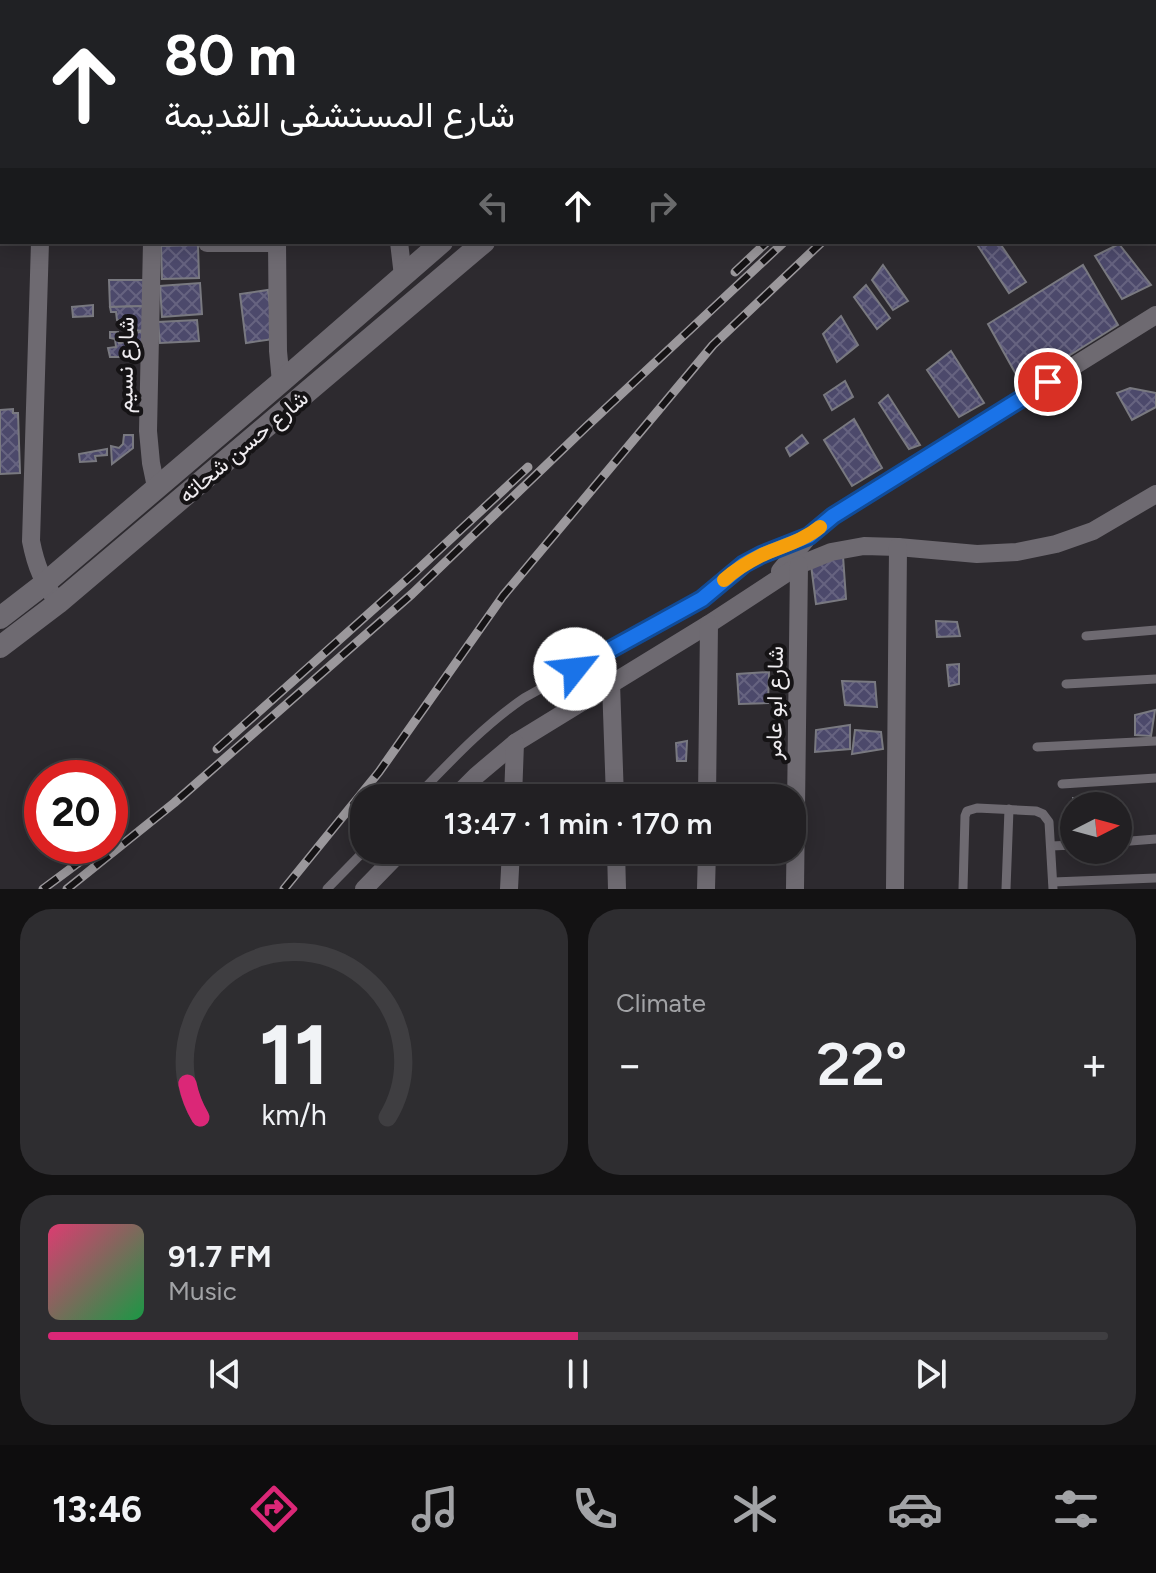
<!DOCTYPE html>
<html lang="en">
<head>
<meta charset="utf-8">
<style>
  :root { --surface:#222023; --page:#2e2d30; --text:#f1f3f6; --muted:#a2a3a6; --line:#3f3e41; --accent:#db2777 }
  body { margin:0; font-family:Figtree,Vazirmatn,sans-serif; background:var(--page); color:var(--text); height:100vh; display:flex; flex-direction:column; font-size:30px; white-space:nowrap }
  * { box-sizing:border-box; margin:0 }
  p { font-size:26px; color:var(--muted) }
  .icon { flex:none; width:44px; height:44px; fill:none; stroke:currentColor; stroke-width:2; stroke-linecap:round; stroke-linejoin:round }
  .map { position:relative; height:889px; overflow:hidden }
  .side { display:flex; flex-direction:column; gap:20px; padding:20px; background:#131213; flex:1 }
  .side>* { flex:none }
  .banner { position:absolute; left:0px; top:0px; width:1156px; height:244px; box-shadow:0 4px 20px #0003,0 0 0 2px var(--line); background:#202124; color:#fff; overflow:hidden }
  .needle { width:52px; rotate:84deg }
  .fabs { position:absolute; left:1060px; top:792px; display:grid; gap:16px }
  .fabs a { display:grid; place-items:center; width:72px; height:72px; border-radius:50%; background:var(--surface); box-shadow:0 4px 20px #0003,0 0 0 2px var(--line); font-size:40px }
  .speed { position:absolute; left:24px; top:760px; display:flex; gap:16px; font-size:40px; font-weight:700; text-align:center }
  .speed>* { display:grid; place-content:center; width:104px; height:104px; border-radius:50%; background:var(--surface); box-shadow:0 4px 20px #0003,0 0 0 2px var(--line); line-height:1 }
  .speed .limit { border:12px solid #d22; background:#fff; color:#111 }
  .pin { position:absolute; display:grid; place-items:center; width:68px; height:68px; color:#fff; margin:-34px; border:4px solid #fff; border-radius:50%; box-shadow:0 2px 8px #0007 }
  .me { position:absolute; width:88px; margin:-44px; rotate:61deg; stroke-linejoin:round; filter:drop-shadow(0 0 6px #0008) }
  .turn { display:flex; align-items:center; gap:28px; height:168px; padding:0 32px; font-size:36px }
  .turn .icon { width:104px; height:104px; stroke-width:2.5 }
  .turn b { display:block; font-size:56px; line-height:68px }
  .lanes { display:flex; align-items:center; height:76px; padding:0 32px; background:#0003; justify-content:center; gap:40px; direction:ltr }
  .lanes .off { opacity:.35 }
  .big { font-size:60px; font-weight:600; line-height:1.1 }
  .side .card { flex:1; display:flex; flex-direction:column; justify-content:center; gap:12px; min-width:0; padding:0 28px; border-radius:32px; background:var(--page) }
  .side .dial { align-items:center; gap:0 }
  .dial svg { height:208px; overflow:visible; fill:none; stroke:var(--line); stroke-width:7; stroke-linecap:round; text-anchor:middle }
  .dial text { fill:var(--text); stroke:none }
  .song { display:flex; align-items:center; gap:24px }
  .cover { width:96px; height:96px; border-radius:12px; background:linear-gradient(135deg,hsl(340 70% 55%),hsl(140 70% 35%)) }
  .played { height:8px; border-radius:4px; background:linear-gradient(90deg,var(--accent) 50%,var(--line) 50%) }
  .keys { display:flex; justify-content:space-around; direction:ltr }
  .heat { display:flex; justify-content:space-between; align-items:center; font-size:44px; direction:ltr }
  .side .tiles { flex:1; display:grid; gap:20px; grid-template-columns:1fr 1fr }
  .card:last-child { grid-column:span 2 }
  .trip { position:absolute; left:350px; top:784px; width:456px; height:80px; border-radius:32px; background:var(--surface); box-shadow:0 4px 20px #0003,0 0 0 2px var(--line); font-weight:600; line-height:80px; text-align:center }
  .tabs { display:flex; height:128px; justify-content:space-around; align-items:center; background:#0e0d0e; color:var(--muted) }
  .tabs .icon { width:56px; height:56px }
  .tabs .selected { color:var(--accent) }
  .tabs b { font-size:36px; color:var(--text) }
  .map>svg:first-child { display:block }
  .building { fill:url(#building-cross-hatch); stroke:#797980; stroke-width:2 }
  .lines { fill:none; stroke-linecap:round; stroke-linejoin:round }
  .service { stroke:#6e6a71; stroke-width:9 }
  .minor { stroke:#6e6a71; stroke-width:18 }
  .secondary { stroke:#6e6a71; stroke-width:22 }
  .rail-casing { stroke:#9b989c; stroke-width:9 }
  .rail { stroke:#151315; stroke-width:6; stroke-dasharray:18; stroke-linecap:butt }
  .route-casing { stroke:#114b97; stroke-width:20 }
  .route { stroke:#1a73e8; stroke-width:14 }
  .slow { stroke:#f59e0b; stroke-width:14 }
  .labels { text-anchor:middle; stroke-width:8; stroke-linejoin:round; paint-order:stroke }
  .street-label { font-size:22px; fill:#efecf0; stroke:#151315 }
</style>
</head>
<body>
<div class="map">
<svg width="1156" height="889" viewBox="0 0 1156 889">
  <defs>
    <pattern id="building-cross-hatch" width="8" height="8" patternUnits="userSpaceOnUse" patternTransform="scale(2)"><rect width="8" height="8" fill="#4c496b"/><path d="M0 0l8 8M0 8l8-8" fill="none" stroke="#666380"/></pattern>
  </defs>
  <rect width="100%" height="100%" fill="#2d2a2f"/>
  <!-- building -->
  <g class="building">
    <polygon points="984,242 999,242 1026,282 1009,293 978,246"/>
    <polygon points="1119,244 1151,285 1122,299 1095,256"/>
    <polygon points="198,245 199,278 162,279 161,246"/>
    <polygon points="883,265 908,301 893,310 872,280"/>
    <polygon points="1083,265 1118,325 1022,385 988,324"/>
    <polygon points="109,280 146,280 146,306 110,307"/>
    <polygon points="200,283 202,314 162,317 160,286"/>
    <polygon points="866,285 890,318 877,329 854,297"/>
    <polygon points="268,290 274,339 246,343 240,294"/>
    <polygon points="93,305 93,316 73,317 72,307"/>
    <polygon points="146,306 146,330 135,331 133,319 117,320 116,312 111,312 110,307"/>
    <polygon points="841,316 858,345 837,362 823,334"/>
    <polygon points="197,320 199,341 160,343 158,322"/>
    <polygon points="146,330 146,357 110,357 108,348 116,347 115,339 110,338 110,332 118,332 119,343 133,341 133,334"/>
    <polygon points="951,351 984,403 959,417 927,370"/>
    <polygon points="845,381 853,397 832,410 824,395"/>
    <polygon points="1130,388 1156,393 1156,407 1132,420 1117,393"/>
    <polygon points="888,395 920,445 909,449 879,403"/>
    <polygon points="13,409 13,413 18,413 20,473 0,474 0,410"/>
    <polygon points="854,419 882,468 852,486 824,440"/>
    <polygon points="124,435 133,435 133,448 112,464 111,446 119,448 123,444"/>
    <polygon points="802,435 808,443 790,456 786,448"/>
    <polygon points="107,449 107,455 95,456 96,461 80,462 79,454"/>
    <polygon points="843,556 846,599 816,604 811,565"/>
    <polygon points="936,621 957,622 960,636 937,637"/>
    <polygon points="959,664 959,684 949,686 947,665"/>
    <polygon points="769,672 768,703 739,704 737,674"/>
    <polygon points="842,681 875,682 877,707 845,705"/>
    <polygon points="1155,710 1151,736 1135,735 1135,715"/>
    <polygon points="850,725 850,749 815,752 816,730"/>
    <polygon points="855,730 881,732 883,749 852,754"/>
    <polygon points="687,741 686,761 677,761 676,743"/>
    <polygon points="1073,798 1104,799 1105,806 1074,806 1073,813"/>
  </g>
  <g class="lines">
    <!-- service -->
    <g class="service">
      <polyline points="1086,636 1156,630"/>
      <polyline points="1066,684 1156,679"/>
      <polyline points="1037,747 1156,741"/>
      <polyline points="1062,784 1156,778"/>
      <path d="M415 798C450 762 483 726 524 698L702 599 744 564 803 539"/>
      <polyline points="1118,842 1156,839"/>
      <polyline points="1051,846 1074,845"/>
      <polyline points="1053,882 1156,878"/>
      <polyline points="327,889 365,850"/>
      <polyline points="963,889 965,816 967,811 977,808 1036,811 1043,814 1049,822 1053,889"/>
      <polyline points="1006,889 1009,809"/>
    </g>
    <!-- minor -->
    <g class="minor">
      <polyline points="48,2 48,0"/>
      <polyline points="160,2 160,0"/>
      <polyline points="283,2 283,0"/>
      <polyline points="400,2 400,0"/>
      <polyline points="522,2 522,0"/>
      <polyline points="1154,154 1156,158"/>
      <path d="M40 242 31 541C36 567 43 582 58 603"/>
      <polyline points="152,242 148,431 151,463 156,487"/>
      <polyline points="277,242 278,351 281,382"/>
      <polyline points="399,242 403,276"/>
      <polyline points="207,243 277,243"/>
      <polyline points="780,571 809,536 833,516 1156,315"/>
      <polyline points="611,683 615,798"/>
      <polyline points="454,798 476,776 515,743 709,624 799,565 831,552 864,546 898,547 977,554 1017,552 1056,544 1093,531 1156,494"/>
      <polyline points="513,798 515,743"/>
      <polyline points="707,798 709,624"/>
      <polyline points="616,850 617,889"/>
      <polyline points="364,889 402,850"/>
      <polyline points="509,889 511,850"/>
      <polyline points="706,889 707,850"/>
      <polyline points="795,889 799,565"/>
      <polyline points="895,889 898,547"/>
    </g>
    <!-- secondary -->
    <g class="secondary">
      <polyline points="718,2 721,0"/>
      <polyline points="786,2 789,0"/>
      <polyline points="0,618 44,584 281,382 442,242"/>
      <polyline points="0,647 58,603 484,242"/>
    </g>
    <!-- rail casing -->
    <g class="rail-casing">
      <g id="rail">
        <polyline points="1019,2 1021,0"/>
        <polyline points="1040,2 1042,0"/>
        <polyline points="1073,2 1076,0"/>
        <polyline points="1099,2 1103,0"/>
        <polyline points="735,272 767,242"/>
        <polyline points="217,749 413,574 528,467"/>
        <polyline points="43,889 101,846"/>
        <polyline points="67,889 174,803 412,594 587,426 784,242"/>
        <polyline points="284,889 379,772 503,596 713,345 822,242"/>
      </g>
    </g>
    <!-- rail -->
    <use href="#rail" class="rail"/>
  </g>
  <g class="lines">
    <!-- route casing -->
    <g class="route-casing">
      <polyline id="route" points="575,669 702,599 744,564 761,555 809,536 833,516 1048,382"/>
    </g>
    <!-- route -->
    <use href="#route" class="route"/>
    <!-- slow -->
    <path class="slow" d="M724 580C735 570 748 562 762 555 782 546 803 541 820 527"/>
  </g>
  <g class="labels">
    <!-- street labels -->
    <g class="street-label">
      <text transform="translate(125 365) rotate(-89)" y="8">شارع نسيم</text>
      <text transform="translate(243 446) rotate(-40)" y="8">شارع حسن شحاته</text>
      <text transform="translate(774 703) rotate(-89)" y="8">شارع ابو عامر</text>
    </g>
  </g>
</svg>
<div class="fabs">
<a><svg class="needle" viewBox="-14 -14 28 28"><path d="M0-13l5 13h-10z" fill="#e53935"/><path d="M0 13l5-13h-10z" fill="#a2a3a6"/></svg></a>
</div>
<div class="speed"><div class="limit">20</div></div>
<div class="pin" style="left:1048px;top:382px;background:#d93025"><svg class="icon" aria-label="arrive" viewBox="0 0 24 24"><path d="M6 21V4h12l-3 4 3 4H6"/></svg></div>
<svg class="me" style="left:575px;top:669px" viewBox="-20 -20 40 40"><circle r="19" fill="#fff"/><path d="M0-13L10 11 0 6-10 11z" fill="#1a73e8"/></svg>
<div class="trip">13:47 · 1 min · 170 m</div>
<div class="banner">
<div class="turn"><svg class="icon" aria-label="ahead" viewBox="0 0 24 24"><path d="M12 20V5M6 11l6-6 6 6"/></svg><div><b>80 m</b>شارع المستشفى القديمة</div></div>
<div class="lanes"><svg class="icon off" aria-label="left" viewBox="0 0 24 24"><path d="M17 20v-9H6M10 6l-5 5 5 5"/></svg><svg class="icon" aria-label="ahead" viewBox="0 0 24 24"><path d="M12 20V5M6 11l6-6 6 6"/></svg><svg class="icon off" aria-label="right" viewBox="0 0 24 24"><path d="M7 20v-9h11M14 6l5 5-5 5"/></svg></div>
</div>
</div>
<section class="side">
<div class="tiles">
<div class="card dial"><svg viewBox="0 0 100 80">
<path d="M14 69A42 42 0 1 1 86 69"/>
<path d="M14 69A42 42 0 0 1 9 56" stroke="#db2777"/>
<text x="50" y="56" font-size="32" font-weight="700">11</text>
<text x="50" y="72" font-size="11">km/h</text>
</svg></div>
<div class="card"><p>Climate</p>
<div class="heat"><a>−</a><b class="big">22°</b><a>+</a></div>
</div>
<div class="card">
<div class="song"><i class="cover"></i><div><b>91.7 FM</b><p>Music</p></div></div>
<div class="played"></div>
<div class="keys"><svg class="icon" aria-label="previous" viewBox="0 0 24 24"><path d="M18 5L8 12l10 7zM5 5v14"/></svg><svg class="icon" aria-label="pause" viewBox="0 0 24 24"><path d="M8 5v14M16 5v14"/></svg><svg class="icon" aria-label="next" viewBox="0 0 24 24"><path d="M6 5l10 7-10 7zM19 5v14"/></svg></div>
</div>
</div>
</section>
<nav class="tabs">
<b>13:46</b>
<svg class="icon selected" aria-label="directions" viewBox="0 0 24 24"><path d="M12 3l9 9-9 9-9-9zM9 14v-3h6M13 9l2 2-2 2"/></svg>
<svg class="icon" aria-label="music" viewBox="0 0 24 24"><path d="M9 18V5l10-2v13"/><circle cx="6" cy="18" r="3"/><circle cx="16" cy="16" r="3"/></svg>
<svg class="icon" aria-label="phone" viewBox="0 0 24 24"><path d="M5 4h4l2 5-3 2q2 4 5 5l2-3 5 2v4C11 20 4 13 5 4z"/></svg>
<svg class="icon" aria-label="climate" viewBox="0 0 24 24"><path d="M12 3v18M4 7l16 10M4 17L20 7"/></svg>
<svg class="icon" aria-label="car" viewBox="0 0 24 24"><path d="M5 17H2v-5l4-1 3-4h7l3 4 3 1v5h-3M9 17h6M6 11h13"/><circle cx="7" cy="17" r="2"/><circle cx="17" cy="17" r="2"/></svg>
<svg class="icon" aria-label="filters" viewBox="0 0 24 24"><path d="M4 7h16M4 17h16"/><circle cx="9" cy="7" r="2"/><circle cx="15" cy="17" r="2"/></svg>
</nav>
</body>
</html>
